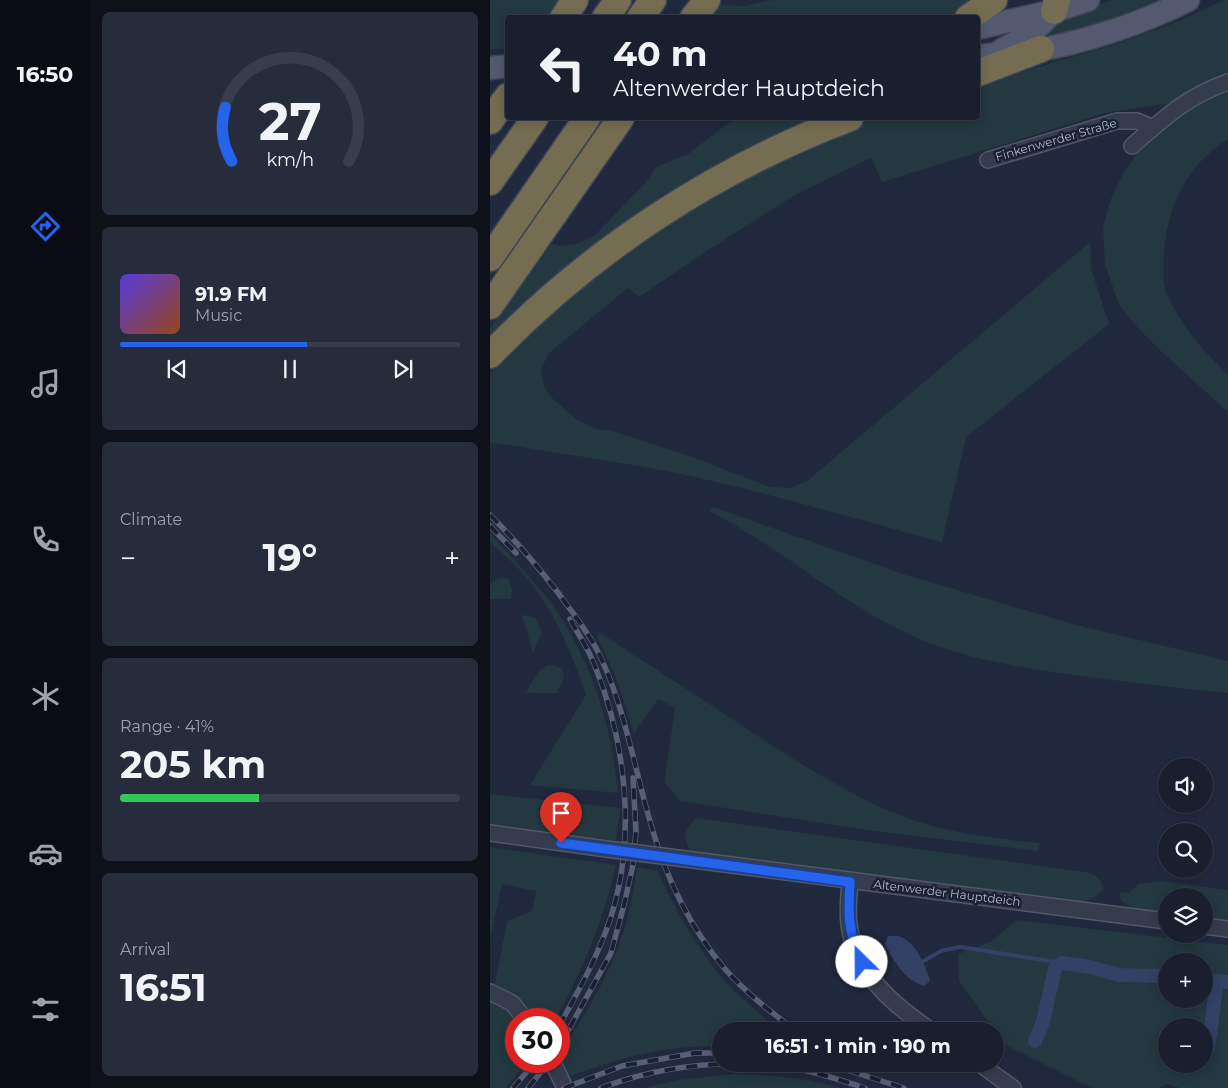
<!DOCTYPE html>
<html lang="en">
<head>
<meta charset="utf-8">
<style>
  :root { --surface:#191f2f; --page:#262c3b; --text:#f1f3f6; --muted:#9fa2aa; --line:#373d4b; --accent:#2563eb }
  body { margin:0; font-family:Montserrat,sans-serif; background:var(--page); color:var(--text); height:100vh; display:flex; flex-direction:column; font-size:19px; white-space:nowrap }
  * { box-sizing:border-box; margin:0 }
  p { font-size:16px; color:var(--muted) }
  .icon { flex:none; width:28px; height:28px; fill:none; stroke:currentColor; stroke-width:2; stroke-linecap:round; stroke-linejoin:round }
  .map { position:relative; flex:1; overflow:hidden }
  .details { display:flex; flex-direction:column; gap:12px; padding:12px; background:#0e111a; width:400px }
  .details>* { flex:none }
  .guide { position:absolute; left:15px; top:15px; width:475px; height:105px; border-radius:5px; box-shadow:0 2px 12px #0003,0 0 0 1px var(--line); background:#191f2f; color:var(--text); overflow:hidden }
  .buttons { position:absolute; left:668px; top:758px; display:grid; gap:10px }
  .buttons a { display:grid; place-items:center; width:55px; height:55px; border-radius:50%; background:var(--surface); box-shadow:0 2px 12px #0003,0 0 0 1px var(--line); font-size:25px }
  .speed { position:absolute; left:15px; top:1008px; display:flex; gap:10px; font-size:25px; font-weight:700; text-align:center }
  .speed>* { display:grid; place-content:center; width:65px; height:65px; border-radius:50%; background:var(--surface); box-shadow:0 2px 12px #0003,0 0 0 1px var(--line); line-height:1 }
  .speed .limit { border:8px solid #d22; background:#fff; color:#111 }
  .pin { position:absolute; display:grid; place-items:center; width:42px; height:42px; color:#fff; margin:-51px -21px; border-radius:50% 50% 50% 0; rotate:-45deg; box-shadow:0 0 5px #0007 }
  .pin .icon { rotate:45deg }
  .me { position:absolute; width:55px; margin:-28px; rotate:337deg; stroke-linejoin:round; filter:drop-shadow(0 0 4px #0008) }
  .turn { display:flex; align-items:center; gap:18px; height:105px; padding:0 25px; font-size:22px }
  .turn .icon { width:65px; height:65px; stroke-width:2.5 }
  .turn b { display:block; font-size:35px; line-height:42px }
  .big { font-size:38px; font-weight:700; line-height:1.1 }
  .details .card { flex:1; display:flex; flex-direction:column; justify-content:center; gap:8px; min-width:0; padding:0 18px; border-radius:8px; background:var(--page) }
  .details .dial { align-items:center; gap:0 }
  .dial svg { height:130px; overflow:visible; fill:none; stroke:var(--line); stroke-width:7; stroke-linecap:round; text-anchor:middle }
  .dial text { fill:var(--text); stroke:none }
  .song { display:flex; align-items:center; gap:15px }
  .cover { width:60px; height:60px; border-radius:8px; background:linear-gradient(135deg,hsl(250 70% 55%),hsl(20 70% 35%)) }
  .played { height:5px; border-radius:2px; background:linear-gradient(90deg,var(--accent) 55%,var(--line) 55%) }
  .keys { display:flex; justify-content:space-around; direction:ltr }
  .heat { display:flex; justify-content:space-between; align-items:center; font-size:28px; direction:ltr }
  .charge { height:8px; border-radius:4px; background:linear-gradient(90deg,#34c759 41%,var(--line) 0) }
  .trip { position:absolute; left:222px; top:1022px; width:292px; height:50px; border-radius:25px; background:var(--surface); box-shadow:0 2px 12px #0003,0 0 0 1px var(--line); font-weight:700; line-height:50px; text-align:center }
  main { display:flex; flex:1; min-height:0 }
  .menu { display:flex; flex-direction:column; width:90px; justify-content:space-around; align-items:center; background:#0a0c13; color:var(--muted) }
  .menu .icon { width:35px; height:35px }
  .menu .on { color:var(--accent) }
  .menu b { font-size:22px; color:var(--text) }
  .map>svg:first-child { display:block }
  .green { fill:#233840; fill-rule:evenodd }
  .water { fill:#334167 }
  .lines { fill:none; stroke-linecap:round; stroke-linejoin:round }
  .stream { stroke:#334167; stroke-width:4 }
  .canal { stroke:#334167; stroke-width:14 }
  .street-casing { stroke:#505769; stroke-width:18 }
  .primary-casing { stroke:#3e4557; stroke-width:25 }
  .highway-casing { stroke:#3d4456; stroke-width:29 }
  .street { stroke:#353c4e; stroke-width:15 }
  .primary { stroke:#535a6f; stroke-width:22 }
  .highway { stroke:#756d51; stroke-width:26 }
  .rail-casing { stroke:#575f76; stroke-width:5.5 }
  .rail { stroke:#1a2133; stroke-width:4; stroke-dasharray:11; stroke-linecap:butt }
  .street-bridge-casing { stroke:#505769; stroke-width:18; stroke-linecap:butt }
  .street-bridge { stroke:#353c4e; stroke-width:15 }
  .route-casing { stroke:#184099; stroke-width:12 }
  .route { stroke:#2563eb; stroke-width:9 }
  .labels { text-anchor:middle; stroke-width:5; stroke-linejoin:round; paint-order:stroke }
  .street-label { font-size:12px; fill:#b1b7ca; stroke:#1a2133 }
</style>
</head>
<body>
<main>
<nav class="menu">
<b>16:50</b>
<svg class="icon on" aria-label="directions" viewBox="0 0 24 24"><path d="M12 3l9 9-9 9-9-9zM9 14v-3h6M13 9l2 2-2 2"/></svg>
<svg class="icon" aria-label="music" viewBox="0 0 24 24"><path d="M9 18V5l10-2v13"/><circle cx="6" cy="18" r="3"/><circle cx="16" cy="16" r="3"/></svg>
<svg class="icon" aria-label="phone" viewBox="0 0 24 24"><path d="M5 4h4l2 5-3 2q2 4 5 5l2-3 5 2v4C11 20 4 13 5 4z"/></svg>
<svg class="icon" aria-label="climate" viewBox="0 0 24 24"><path d="M12 3v18M4 7l16 10M4 17L20 7"/></svg>
<svg class="icon" aria-label="car" viewBox="0 0 24 24"><path d="M5 17H2v-5l4-1 3-4h7l3 4 3 1v5h-3M9 17h6M6 11h13"/><circle cx="7" cy="17" r="2"/><circle cx="17" cy="17" r="2"/></svg>
<svg class="icon" aria-label="filters" viewBox="0 0 24 24"><path d="M4 7h16M4 17h16"/><circle cx="9" cy="7" r="2"/><circle cx="15" cy="17" r="2"/></svg>
</nav>
<section class="details">
<div class="card dial"><svg viewBox="0 0 100 80">
<path d="M14 69A42 42 0 1 1 86 69"/>
<path d="M14 69A42 42 0 0 1 10 36" stroke="#2563eb"/>
<text x="50" y="56" font-size="32" font-weight="700">27</text>
<text x="50" y="72" font-size="11">km/h</text>
</svg></div>
<div class="card">
<div class="song"><i class="cover"></i><div><b>91.9 FM</b><p>Music</p></div></div>
<div class="played"></div>
<div class="keys"><svg class="icon" aria-label="previous" viewBox="0 0 24 24"><path d="M18 5L8 12l10 7zM5 5v14"/></svg><svg class="icon" aria-label="pause" viewBox="0 0 24 24"><path d="M8 5v14M16 5v14"/></svg><svg class="icon" aria-label="next" viewBox="0 0 24 24"><path d="M6 5l10 7-10 7zM19 5v14"/></svg></div>
</div>
<div class="card"><p>Climate</p>
<div class="heat"><a>−</a><b class="big">19°</b><a>+</a></div>
</div>
<div class="card"><p>Range · 41%</p><b class="big">205 km</b><div class="charge"></div></div>
<div class="card"><p>Arrival</p><b class="big">16:51</b></div>
</section>
<div class="map">
<svg width="738" height="1088" viewBox="0 0 738 1088">
  <rect width="100%" height="100%" fill="#21293f"/>
  <!-- green -->
  <g class="green">
    <polygon points="0,0 72,0 60,17 18,18 17,49 0,49"/>
    <polygon points="282,0 491,0 474,12 454,17 222,18 231,5 255,6"/>
    <polygon points="623,0 674,0 629,17 546,42 566,18"/>
    <path d="M734 0H738V77L695 94 681 103 615 113 392 182 381 158 305 195 212 254 149 297 138 288 59 353 51 369 54 387 64 400 86 419 106 429 122 431 203 457 280 487 301 488 317 481 600 242 601 268 619 324 476 437 452 542C365 519 279 493 191 474 127 461 64 453 0 442V373L62 314 114 269 214 199 347 129 379 118H488V85L626 44 687 22Z"/>
    <path d="M738 89V139C697 165 677 207 674 254 673 268 672 283 678 296 692 327 713 351 738 374V412L672 352 648 328 629 305 615 264 613 227 620 201 633 174 647 153 698 108Z"/>
    <polygon points="245,118 337,118 0,338 0,328 62,244 71,246 86,244 105,235 155,183 166,167 198,154"/>
    <path d="M223 507 416 575 586 625 738 661V693C694 689 650 683 606 678 540 669 473 661 412 631 344 598 287 545 219 511Z"/>
    <path d="M0 533C19 555 40 576 58 599 101 657 121 722 128 793L40 785 96 695C82 654 64 610 36 577 25 564 12 553 0 542Z"/>
    <polygon points="13,578 19,579 22,591 21,599 0,599 0,584 7,579"/>
    <polygon points="37,615 46,619 52,632 43,653 32,616"/>
    <path d="M109 632C152 661 196 688 239 717 293 753 349 790 409 815 454 833 503 838 550 843L548 851 384 831 190 801 175 783 176 768 185 708 168 699 144 734 127 680 107 637Z"/>
    <path d="M58 665C80 666 75 678 67 693H35L49 671Z"/>
    <polygon points="0,794 130,808 126,841 0,825"/>
    <path d="M206 818 601 873C609 878 613 880 613 890L605 897 590 903 200 851C192 834 195 831 206 818Z"/>
    <path d="M0 847 126 865C113 923 94 966 66 1019H44L21 994 5 984 17 921 42 911 46 891 12 884 0 938Z"/>
    <path d="M147 867 168 871C182 904 200 935 221 964 240 990 267 1011 290 1031H231V1046C178 1045 127 1058 78 1077L69 1056C91 1020 116 982 130 942 139 918 143 892 147 867Z"/>
    <polygon points="670,881 738,890 738,923 714,919 714,896 676,896 676,915 644,910 631,900 629,892 639,893 649,884"/>
    <path d="M527 920 738 945V1088H690L676 1084 669 1088H602L514 1044 469 981 468 954 500 942ZM676 961H714V999H676ZM676 1026H714V1064H676Z"/>
    <polygon points="0,998 19,1006 26,1019 26,1061 38,1061 16,1088 0,1088"/>
    <path d="M242 1074C279 1075 314 1077 350 1088H153L189 1080Z"/>
  </g>
  <!-- water -->
  <path class="water" d="M398 936C402 936 407 935 411 937 426 943 436 966 440 981L434 986C415 980 404 962 395 944Z"/>
  <g class="lines">
    <!-- stream -->
    <polyline class="stream" points="432,962 451,951 470,947 572,963"/>
    <!-- canal -->
    <g class="canal">
      <polyline points="714,980 738,982"/>
      <polyline points="545,1041 553,1022 565,968 572,963 600,967 629,975 676,976"/>
      <polyline points="718,1048 727,981"/>
    </g>
    <!-- street casing -->
    <g class="street-casing">
      <g id="street">
        <path d="M642 146C675 117 696 97 738 82"/>
        <polyline points="498,160 627,121 647,121 663,128"/>
        <polyline points="0,833 124,850"/>
        <polyline points="188,858 676,921"/>
        <path d="M360 882C359 896 357 910 359 924 365 973 404 1006 442 1031"/>
        <polyline points="714,926 738,929"/>
        <polyline points="0,992 22,1003 35,1019"/>
        <polyline points="62,1061 75,1088"/>
        <polyline points="490,1064 523,1088"/>
      </g>
    </g>
    <!-- primary casing -->
    <g class="primary-casing">
      <g id="primary">
        <polyline points="488,28 564,11 598,0"/>
        <polyline points="510,51 542,33 564,11"/>
        <path d="M488 56C505 54 523 54 541 51 590 44 653 23 698 0"/>
        <polyline points="0,68 18,66"/>
      </g>
    </g>
    <!-- highway casing -->
    <g class="highway-casing">
      <g id="highway">
        <polyline points="564,11 567,0"/>
        <polyline points="73,18 85,0"/>
        <polyline points="115,18 128,0"/>
        <polyline points="150,18 163,0"/>
        <polyline points="203,18 217,0"/>
        <polyline points="478,18 504,0"/>
        <polyline points="488,73 551,49"/>
        <polyline points="0,121 18,96"/>
        <polyline points="0,182 45,118"/>
        <polyline points="0,258 97,118"/>
        <polyline points="0,306 131,118"/>
        <path d="M0 355C100 251 225 169 360 118"/>
      </g>
    </g>
    <!-- street -->
    <use href="#street" class="street"/>
    <!-- primary -->
    <use href="#primary" class="primary"/>
    <!-- highway -->
    <use href="#highway" class="highway"/>
    <!-- rail casing -->
    <g class="rail-casing">
      <g id="rail">
        <path d="M0 515C30 545 58 578 83 613 93 627 104 642 111 658 136 712 145 772 162 828 176 878 201 929 235 969 256 993 281 1012 306 1031"/>
        <polyline points="0,526 26,553"/>
        <path d="M69 1026C83 1001 98 975 109 948 149 860 140 754 105 666 99 650 88 634 80 619"/>
        <polyline points="69,1047 121,953 134,905 143,865 146,831 143,778"/>
        <polyline points="338,1064 414,1088"/>
        <polyline points="23,1088 46,1061"/>
        <polyline points="38,1088 60,1061"/>
        <polyline points="74,1088 132,1066 205,1053 231,1053"/>
        <path d="M111 1088C164 1068 222 1061 278 1065 311 1067 344 1078 375 1088"/>
      </g>
    </g>
    <!-- rail -->
    <use href="#rail" class="rail"/>
    <!-- street-bridge casing -->
    <g class="street-bridge-casing">
      <polyline id="street-bridge" points="124,850 188,858"/>
    </g>
    <!-- street-bridge -->
    <use href="#street-bridge" class="street-bridge"/>
  </g>
  <g class="lines">
    <!-- route casing -->
    <g class="route-casing">
      <path id="route" d="M71 843 360 882C358 914 358 933 372 962"/>
    </g>
    <!-- route -->
    <use href="#route" class="route"/>
  </g>
  <g class="labels">
    <!-- street labels -->
    <g class="street-label">
      <text transform="translate(566 140) rotate(-16)" y="4">Finkenwerder Straße</text>
      <text transform="translate(457 893) rotate(7)" y="4">Altenwerder Hauptdeich</text>
    </g>
  </g>
</svg>
<div class="buttons">
<a><svg class="icon" aria-label="sound" viewBox="0 0 24 24"><path d="M4 9h4l5-4v14l-5-4H4zM17 9q2 3 0 6"/></svg></a>
<a><svg class="icon" aria-label="search" viewBox="0 0 24 24"><circle cx="10" cy="10" r="6"/><path d="M15 15l6 6"/></svg></a>
<a><svg class="icon" aria-label="layers" viewBox="0 0 24 24"><path d="M12 4l9 5-9 5-9-5zM3 14l9 5 9-5"/></svg></a>
<a>+</a>
<a>−</a>
</div>
<div class="speed"><div class="limit">30</div></div>
<div class="pin" style="left:71px;top:843px;background:#d93025"><svg class="icon" aria-label="arrive" viewBox="0 0 24 24"><path d="M6 21V4h12l-3 4 3 4H6"/></svg></div>
<svg class="me" style="left:372px;top:962px" viewBox="-20 -20 40 40"><circle r="19" fill="#fff"/><path d="M0-13L10 11 0 6-10 11z" fill="#2563eb"/></svg>
<div class="trip">16:51 · 1 min · 190 m</div>
<div class="guide">
<div class="turn"><svg class="icon" aria-label="left" viewBox="0 0 24 24"><path d="M17 20v-9H6M10 6l-5 5 5 5"/></svg><div><b>40 m</b>Altenwerder Hauptdeich</div></div>
</div>
</div>
</main>
</body>
</html>
